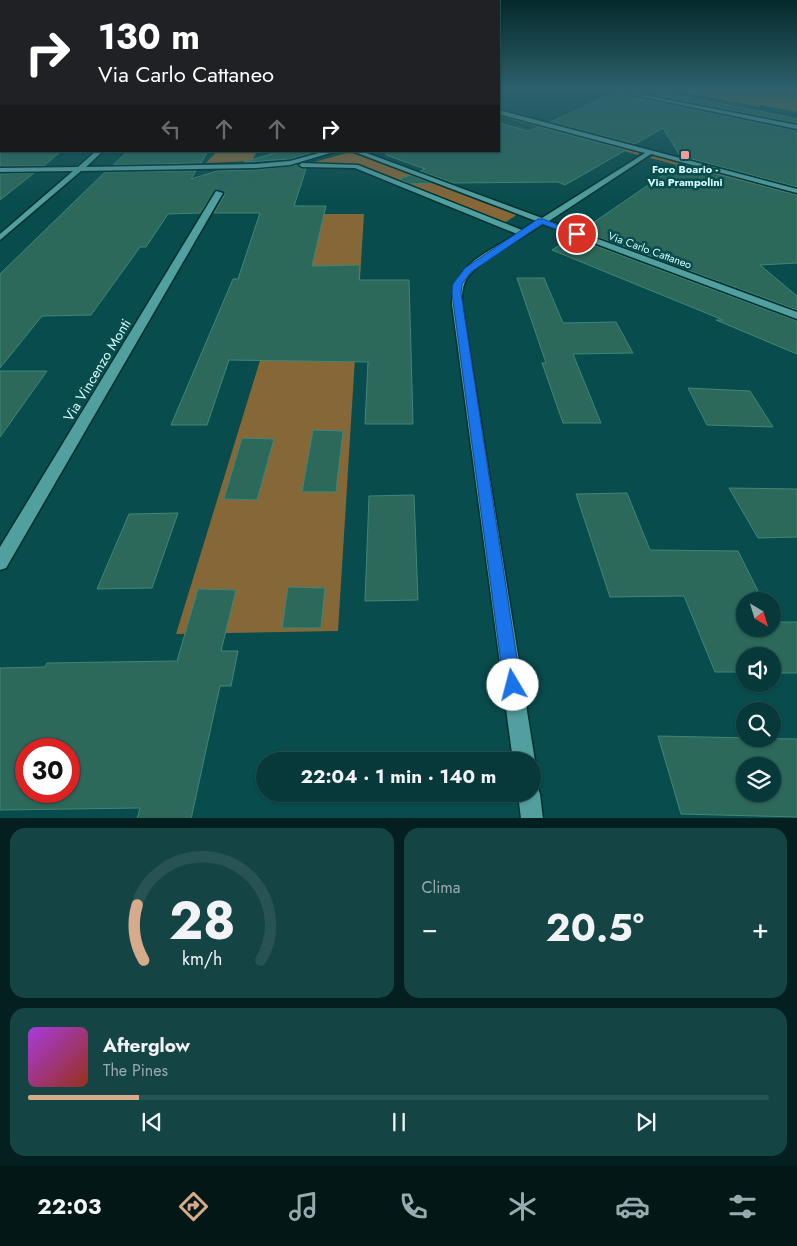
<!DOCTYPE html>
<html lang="it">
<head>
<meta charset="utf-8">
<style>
  :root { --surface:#07393a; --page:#154445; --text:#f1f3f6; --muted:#98acaf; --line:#285354; --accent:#d6ab8b }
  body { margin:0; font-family:Jost,sans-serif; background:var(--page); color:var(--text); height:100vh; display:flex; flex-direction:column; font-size:19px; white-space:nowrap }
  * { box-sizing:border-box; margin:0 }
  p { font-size:16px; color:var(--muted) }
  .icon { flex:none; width:28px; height:28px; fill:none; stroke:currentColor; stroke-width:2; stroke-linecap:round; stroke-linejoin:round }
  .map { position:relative; height:818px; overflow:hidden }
  .sheet { display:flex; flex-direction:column; gap:10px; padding:10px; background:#041f20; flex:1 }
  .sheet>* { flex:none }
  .hud { position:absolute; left:0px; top:0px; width:500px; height:152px; box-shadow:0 1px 4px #0004,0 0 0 1px var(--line); background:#202124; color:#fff; overflow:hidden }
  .needle { width:32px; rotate:142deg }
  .controls { position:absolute; left:736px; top:592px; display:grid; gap:10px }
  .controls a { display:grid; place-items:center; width:45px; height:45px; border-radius:50%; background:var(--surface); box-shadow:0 1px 4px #0004,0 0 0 1px var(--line); font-size:25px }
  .speed { position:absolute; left:15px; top:738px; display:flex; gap:10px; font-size:25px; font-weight:700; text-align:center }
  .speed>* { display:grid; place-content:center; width:65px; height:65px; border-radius:50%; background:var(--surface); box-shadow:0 1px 4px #0004,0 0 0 1px var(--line); line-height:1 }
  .speed .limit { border:8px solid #d22; background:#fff; color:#111 }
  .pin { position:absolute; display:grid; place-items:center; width:42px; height:42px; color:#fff; margin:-21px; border:2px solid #fff; border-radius:50%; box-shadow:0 1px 5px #0007 }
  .me { position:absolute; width:55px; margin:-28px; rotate:352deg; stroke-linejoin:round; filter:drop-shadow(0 0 4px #0008) }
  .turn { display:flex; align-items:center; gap:18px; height:105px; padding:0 15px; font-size:22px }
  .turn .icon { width:65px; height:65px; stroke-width:2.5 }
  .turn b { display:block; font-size:35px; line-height:42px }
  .lanes { display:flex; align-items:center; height:48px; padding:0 15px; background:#0003; justify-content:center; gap:25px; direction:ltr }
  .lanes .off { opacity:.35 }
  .big { font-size:38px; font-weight:700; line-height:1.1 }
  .sheet .tile { flex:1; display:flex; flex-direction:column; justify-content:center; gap:8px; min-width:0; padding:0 18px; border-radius:15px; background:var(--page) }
  .sheet .dial { align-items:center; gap:0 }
  .dial svg { height:130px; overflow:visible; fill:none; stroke:var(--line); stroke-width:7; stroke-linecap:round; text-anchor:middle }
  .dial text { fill:var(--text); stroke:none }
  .song { display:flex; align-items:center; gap:15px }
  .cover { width:60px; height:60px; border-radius:8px; background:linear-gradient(135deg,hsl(280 70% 55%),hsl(10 70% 35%)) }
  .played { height:5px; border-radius:2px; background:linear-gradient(90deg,var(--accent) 15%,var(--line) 15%) }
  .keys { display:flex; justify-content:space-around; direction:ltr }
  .heat { display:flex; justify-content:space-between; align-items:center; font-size:28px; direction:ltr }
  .sheet .tiles { flex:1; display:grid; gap:10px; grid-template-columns:1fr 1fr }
  .tile:last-child { grid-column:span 2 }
  .trip { position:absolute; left:256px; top:752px; width:285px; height:50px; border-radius:25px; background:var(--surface); box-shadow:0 1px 4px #0004,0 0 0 1px var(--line); font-weight:700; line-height:50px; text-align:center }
  .tab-bar { display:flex; height:80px; justify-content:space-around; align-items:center; background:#031717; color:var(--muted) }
  .tab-bar .icon { width:35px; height:35px }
  .tab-bar .active { color:var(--accent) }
  .tab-bar b { font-size:22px; color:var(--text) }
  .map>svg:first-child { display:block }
  .green { fill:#866738 }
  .building { fill:#2c695b; stroke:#408777; fill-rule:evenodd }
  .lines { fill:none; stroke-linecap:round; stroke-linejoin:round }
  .minor-tunnel { stroke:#286667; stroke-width:7; stroke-dasharray:7 4; stroke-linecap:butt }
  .minor-casing { stroke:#033030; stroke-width:3 }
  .minor { fill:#529fa0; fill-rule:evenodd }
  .route { fill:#1a73e8; stroke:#114b97 }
  .poi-dot { fill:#f49b9f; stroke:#094c4d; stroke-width:2 }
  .labels { text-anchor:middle; stroke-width:5; stroke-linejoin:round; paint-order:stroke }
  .far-poi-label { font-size:11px; font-weight:bold; fill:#d7fcfc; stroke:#094c4d }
  .far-street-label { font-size:11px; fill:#d7fcfc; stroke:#094c4d }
  .street-label { font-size:14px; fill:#d7fcfc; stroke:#094c4d }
</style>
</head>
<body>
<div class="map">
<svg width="797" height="819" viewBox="0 0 797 819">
  <rect width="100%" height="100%" fill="#094c4d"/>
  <!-- green -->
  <g class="green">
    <polygon points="662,88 797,88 797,112 761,105 759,107"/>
    <polygon points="499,114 640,152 638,155 499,116"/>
    <polygon points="217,151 257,151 252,161 206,163"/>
    <polygon points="350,152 518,214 504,223 359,165 311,163"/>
    <polygon points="654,155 797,193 797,197 650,158"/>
    <polygon points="305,214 364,214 338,631 176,634"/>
  </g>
  <!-- building -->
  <g class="building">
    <polygon points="626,88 643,88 774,114 797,119 797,123 623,89"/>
    <polygon points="614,93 797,131 797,187 680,156 663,128 635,144 550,122"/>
    <polygon points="499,123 528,131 539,127 626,150 565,185 558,182 453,183 420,171 425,169 386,155 387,151 499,151"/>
    <polygon points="0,151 61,151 44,166 0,166"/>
    <polygon points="128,151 208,151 201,163 113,165"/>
    <polygon points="281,151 312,151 311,153 290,159 244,162"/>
    <polygon points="679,164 797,195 797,263 760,265 797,296 797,310 581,231"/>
    <polygon points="297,165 301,169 306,169 294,206 326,206 312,266 360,265 359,280 409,280 413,424 365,424 368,362 229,360 207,425 171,425 233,279 238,279 260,213 214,213 225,194 224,191 217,189 200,213 168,214 146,247 140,247 91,315 42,316 0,368 0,274 105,172 196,171 191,179 217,171 256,170"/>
    <polygon points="34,173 0,200 0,174"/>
    <polygon points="410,175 432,183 410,184 399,179"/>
    <polygon points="572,237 797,321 797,354 716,320 723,320 552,250"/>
    <polygon points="517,278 544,278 563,323 616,322 633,353 573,354 601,423 563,423 542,363 546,363"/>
    <polygon points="0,371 47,371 0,437"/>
    <polygon points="688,388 750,391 773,427 707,425"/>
    <polygon points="313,430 343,431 336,492 302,492"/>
    <polygon points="242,438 274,439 257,500 224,499"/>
    <polygon points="729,488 797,489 797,537 758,538"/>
    <polygon points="627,493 650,550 738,551 763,601 745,601 745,629 772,629 772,620 774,622 797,622 797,673 772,673 772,656 745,656 745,672 715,672 684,596 610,597 576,494"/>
    <polygon points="414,495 418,600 365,601 369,496"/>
    <polygon points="178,513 152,588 97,589 129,514"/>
    <polygon points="288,587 325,588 321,628 282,628"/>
    <path d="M198 589 236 590 221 651H238L231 686H220L191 819H137L140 808 0 810V668L45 667 47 663 177 661ZM26 749H69V791H26Z"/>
    <path d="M658 736 797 739V817L681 814ZM745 766H772V794H745Z"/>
  </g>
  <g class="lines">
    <!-- minor-tunnel -->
    <polyline class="minor-tunnel" points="219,193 229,177"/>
    <!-- minor casing -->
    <g class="minor-casing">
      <g id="minor">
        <polygon points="506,88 511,88 499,93 499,90"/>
        <polygon points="600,88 607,88 797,125 797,129"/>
        <path d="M499 110 797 189V193L651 154 549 221 797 312V319L543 224C524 237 479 260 467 278 462 286 462 295 462 304L535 761 532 766V761H513L452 304C452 265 488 252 517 234L355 168 302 167 299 165 302 163 358 165 522 230 536 221 352 151H361L542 218 645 153 499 114Z"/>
        <polygon points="1,120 1,124 0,125 0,121"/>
        <polygon points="96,151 103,151 86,167 256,164 290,161 326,151 337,151 290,165 256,168 81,171 0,240 0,234 73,171 0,172 0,168 78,167"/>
        <polygon points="216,191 223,193 6,568 0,570 0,547"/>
        <polygon points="532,785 537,786 540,794 543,819 521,819 518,794 532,794"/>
      </g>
    </g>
    <!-- minor -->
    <use href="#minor" class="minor"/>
  </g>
  <!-- sky -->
  <linearGradient id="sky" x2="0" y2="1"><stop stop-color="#052a2a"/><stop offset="0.44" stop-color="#2c616d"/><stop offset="1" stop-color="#2c616d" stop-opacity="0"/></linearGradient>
  <rect width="797" height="202" fill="url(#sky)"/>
  <!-- route -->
  <polygon class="route" points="538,219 543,219 581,234 575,236 542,224 471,272 462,284 461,293 521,685 519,691 513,694 507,691 504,685 452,293 453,284 465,268"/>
  <!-- markers -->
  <rect class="poi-dot" x="680" y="150" width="10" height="10" rx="2.5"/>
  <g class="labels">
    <!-- far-poi labels -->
    <g class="far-poi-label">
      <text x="685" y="173">Foro Boario -<tspan x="685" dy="13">Via Prampolini</tspan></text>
    </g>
    <!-- far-street labels -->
    <g class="far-street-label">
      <text transform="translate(650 250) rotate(20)" y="4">Via Carlo Cattaneo</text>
    </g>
    <!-- street labels -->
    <g class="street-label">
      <text transform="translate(97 370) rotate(-59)" y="5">Via Vincenzo Monti</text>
    </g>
  </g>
</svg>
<div class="controls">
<a><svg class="needle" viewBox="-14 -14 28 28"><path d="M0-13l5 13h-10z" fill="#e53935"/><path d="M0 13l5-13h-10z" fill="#98acaf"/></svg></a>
<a><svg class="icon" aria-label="sound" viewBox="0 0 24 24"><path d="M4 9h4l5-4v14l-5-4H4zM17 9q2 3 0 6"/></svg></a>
<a><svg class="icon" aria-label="search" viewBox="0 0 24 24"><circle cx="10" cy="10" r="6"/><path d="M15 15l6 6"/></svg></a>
<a><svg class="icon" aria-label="layers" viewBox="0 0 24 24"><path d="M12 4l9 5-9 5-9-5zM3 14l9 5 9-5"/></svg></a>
</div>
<div class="speed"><div class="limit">30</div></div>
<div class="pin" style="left:577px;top:234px;background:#d93025"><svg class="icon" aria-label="arrive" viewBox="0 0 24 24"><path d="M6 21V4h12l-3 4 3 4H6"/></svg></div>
<svg class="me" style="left:513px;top:685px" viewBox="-20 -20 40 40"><circle r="19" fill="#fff"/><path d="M0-13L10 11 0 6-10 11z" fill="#1a73e8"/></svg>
<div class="trip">22:04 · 1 min · 140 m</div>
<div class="hud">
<div class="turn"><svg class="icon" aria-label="right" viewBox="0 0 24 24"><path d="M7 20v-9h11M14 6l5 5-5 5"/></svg><div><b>130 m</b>Via Carlo Cattaneo</div></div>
<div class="lanes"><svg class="icon off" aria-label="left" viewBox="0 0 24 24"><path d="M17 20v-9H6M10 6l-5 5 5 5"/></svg><svg class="icon off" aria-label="ahead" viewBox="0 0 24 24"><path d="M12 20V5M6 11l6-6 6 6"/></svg><svg class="icon off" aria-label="ahead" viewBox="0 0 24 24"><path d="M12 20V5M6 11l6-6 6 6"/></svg><svg class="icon" aria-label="right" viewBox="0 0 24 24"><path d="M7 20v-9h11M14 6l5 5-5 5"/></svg></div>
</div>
</div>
<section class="sheet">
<div class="tiles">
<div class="tile dial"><svg viewBox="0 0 100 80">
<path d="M14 69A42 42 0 1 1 86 69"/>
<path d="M14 69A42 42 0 0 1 10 35" stroke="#d6ab8b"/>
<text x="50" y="56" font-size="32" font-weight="700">28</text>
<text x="50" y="72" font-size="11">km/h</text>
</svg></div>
<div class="tile"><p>Clima</p>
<div class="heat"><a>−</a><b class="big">20.5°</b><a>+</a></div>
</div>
<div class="tile">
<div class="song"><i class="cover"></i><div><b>Afterglow</b><p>The Pines</p></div></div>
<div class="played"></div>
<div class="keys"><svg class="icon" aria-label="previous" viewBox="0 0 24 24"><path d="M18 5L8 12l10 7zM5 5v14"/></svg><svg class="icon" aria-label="pause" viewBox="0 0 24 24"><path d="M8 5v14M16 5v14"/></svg><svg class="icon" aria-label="next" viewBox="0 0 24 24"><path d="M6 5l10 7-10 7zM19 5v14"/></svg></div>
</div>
</div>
</section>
<nav class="tab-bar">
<b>22:03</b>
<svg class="icon active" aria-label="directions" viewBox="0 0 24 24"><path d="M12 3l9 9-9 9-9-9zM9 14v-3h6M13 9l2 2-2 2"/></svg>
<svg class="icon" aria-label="music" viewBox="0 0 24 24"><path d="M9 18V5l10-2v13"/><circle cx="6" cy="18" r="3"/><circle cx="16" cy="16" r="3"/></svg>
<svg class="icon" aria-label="phone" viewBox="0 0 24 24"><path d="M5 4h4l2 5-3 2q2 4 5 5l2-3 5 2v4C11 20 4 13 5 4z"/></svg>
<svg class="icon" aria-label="climate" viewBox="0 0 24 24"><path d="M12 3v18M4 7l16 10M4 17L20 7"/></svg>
<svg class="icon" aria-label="car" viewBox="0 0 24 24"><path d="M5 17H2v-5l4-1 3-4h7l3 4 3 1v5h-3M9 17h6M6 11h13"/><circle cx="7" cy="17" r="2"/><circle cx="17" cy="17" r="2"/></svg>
<svg class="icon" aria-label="filters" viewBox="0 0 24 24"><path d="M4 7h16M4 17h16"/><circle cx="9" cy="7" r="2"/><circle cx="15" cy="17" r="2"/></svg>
</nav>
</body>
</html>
